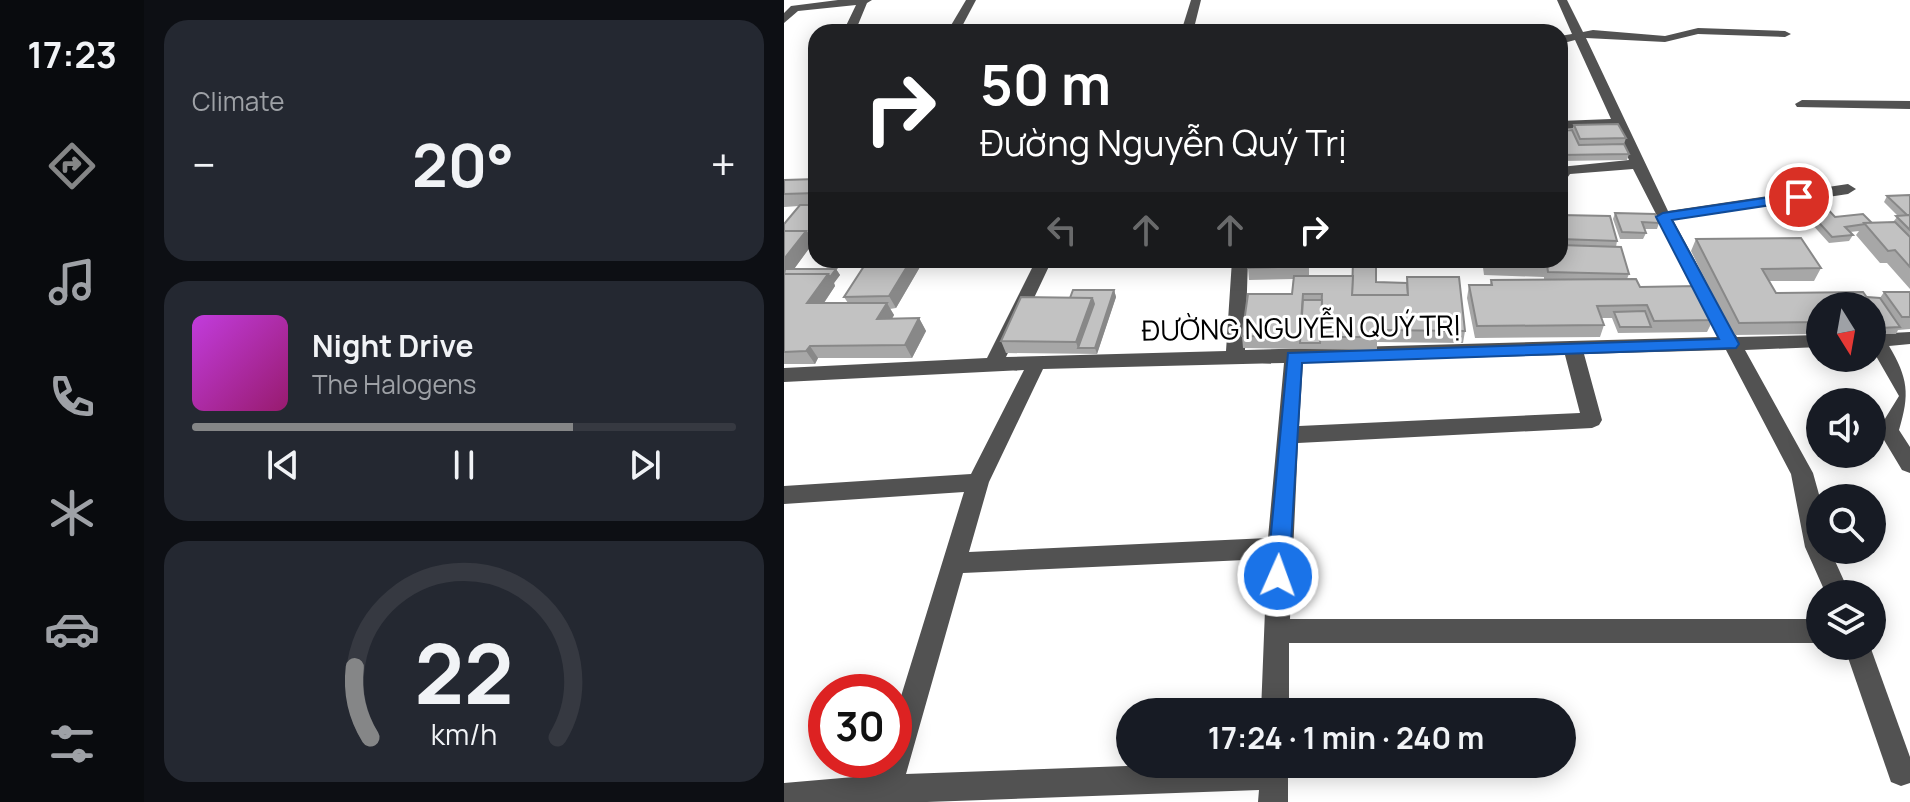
<!DOCTYPE html>
<html lang="en">
<head>
<meta charset="utf-8">
<style>
  :root { --surface:#171b24; --page:#242831; --text:#f1f3f6; --muted:#9ea1a6; --line:#363941; --accent:#858687 }
  body { margin:0; font-family:Manrope,sans-serif; background:var(--page); color:var(--text); height:100vh; display:flex; flex-direction:column; font-size:30px; white-space:nowrap }
  * { box-sizing:border-box; margin:0 }
  p { font-size:26px; color:var(--muted) }
  .icon { flex:none; width:44px; height:44px; fill:none; stroke:currentColor; stroke-width:2; stroke-linecap:round; stroke-linejoin:round }
  .map { position:relative; flex:1; overflow:hidden }
  .panel { display:flex; flex-direction:column; gap:20px; padding:20px; background:#0d0f14; width:640px }
  .panel>* { flex:none }
  .hud { position:absolute; left:24px; top:24px; width:760px; height:244px; border-radius:24px; box-shadow:0 4px 20px #0003; background:#202124; color:#fff; overflow:hidden }
  .needle { width:52px; rotate:169deg }
  .fabs { position:absolute; left:1022px; top:292px; display:grid; gap:16px }
  .fabs a { display:grid; place-items:center; width:80px; height:80px; border-radius:50%; background:var(--surface); box-shadow:0 4px 20px #0003; font-size:40px }
  .speed { position:absolute; left:24px; top:674px; display:flex; gap:16px; font-size:40px; font-weight:700; text-align:center }
  .speed>* { display:grid; place-content:center; width:104px; height:104px; border-radius:50%; background:var(--surface); box-shadow:0 4px 20px #0003; line-height:1 }
  .speed .limit { border:12px solid #d22; background:#fff; color:#111 }
  .pin { position:absolute; display:grid; place-items:center; width:68px; height:68px; color:#fff; margin:-34px; border:4px solid #fff; border-radius:50%; box-shadow:0 2px 8px #0007 }
  .me { position:absolute; width:88px; margin:-44px; rotate:2deg; stroke-linejoin:round; filter:drop-shadow(0 0 6px #0008) }
  .turn { display:flex; align-items:center; gap:28px; height:168px; padding:0 40px; font-size:36px }
  .turn .icon { width:104px; height:104px; stroke-width:2.5 }
  .turn b { display:block; font-size:56px; line-height:68px }
  .lanes { display:flex; align-items:center; height:76px; padding:0 40px; background:#0003; justify-content:center; gap:40px; direction:ltr }
  .lanes .off { opacity:.35 }
  .big { font-size:60px; font-weight:700; line-height:1.1 }
  .panel .card { flex:1; display:flex; flex-direction:column; justify-content:center; gap:12px; min-width:0; padding:0 28px; border-radius:24px; background:var(--page) }
  .panel .dial { align-items:center; gap:0 }
  .dial svg { height:208px; overflow:visible; fill:none; stroke:var(--line); stroke-width:7; stroke-linecap:round; text-anchor:middle }
  .dial text { fill:var(--text); stroke:none }
  .song { display:flex; align-items:center; gap:24px }
  .cover { width:96px; height:96px; border-radius:12px; background:linear-gradient(135deg,hsl(290 70% 55%),hsl(320 70% 35%)) }
  .played { height:8px; border-radius:4px; background:linear-gradient(90deg,var(--accent) 70%,var(--line) 70%) }
  .keys { display:flex; justify-content:space-around; direction:ltr }
  .heat { display:flex; justify-content:space-between; align-items:center; font-size:44px; direction:ltr }
  .trip { position:absolute; left:332px; top:698px; width:460px; height:80px; border-radius:40px; background:var(--surface); box-shadow:0 4px 20px #0003; font-weight:700; line-height:80px; text-align:center }
  main { display:flex; flex:1; min-height:0 }
  .dock { display:flex; flex-direction:column; width:144px; justify-content:space-around; align-items:center; background:#090b0e; color:var(--muted) }
  .dock .icon { width:56px; height:56px }
  .dock .active { color:var(--accent) }
  .dock b { font-size:36px; color:var(--text) }
  .map>svg:first-child { display:block }
  .lines { fill:none; stroke-linecap:round; stroke-linejoin:round }
  .minor { fill:#525252; fill-rule:evenodd }
  .wall { fill:#a7a7a7 }
  .shaded-wall { fill:#888 }
  .building { fill:#c2c2c2; stroke:#888; stroke-width:2 }
  .route { fill:#1a73e8; stroke:#114b97; stroke-width:2 }
  .labels { text-anchor:middle; stroke-width:6; stroke-linejoin:round; paint-order:stroke }
  .street-label { font-size:28px; fill:#000; stroke:#fff }
</style>
</head>
<body>
<main>
<nav class="dock">
<b>17:23</b>
<svg class="icon active" aria-label="directions" viewBox="0 0 24 24"><path d="M12 3l9 9-9 9-9-9zM9 14v-3h6M13 9l2 2-2 2"/></svg>
<svg class="icon" aria-label="music" viewBox="0 0 24 24"><path d="M9 18V5l10-2v13"/><circle cx="6" cy="18" r="3"/><circle cx="16" cy="16" r="3"/></svg>
<svg class="icon" aria-label="phone" viewBox="0 0 24 24"><path d="M5 4h4l2 5-3 2q2 4 5 5l2-3 5 2v4C11 20 4 13 5 4z"/></svg>
<svg class="icon" aria-label="climate" viewBox="0 0 24 24"><path d="M12 3v18M4 7l16 10M4 17L20 7"/></svg>
<svg class="icon" aria-label="car" viewBox="0 0 24 24"><path d="M5 17H2v-5l4-1 3-4h7l3 4 3 1v5h-3M9 17h6M6 11h13"/><circle cx="7" cy="17" r="2"/><circle cx="17" cy="17" r="2"/></svg>
<svg class="icon" aria-label="filters" viewBox="0 0 24 24"><path d="M4 7h16M4 17h16"/><circle cx="9" cy="7" r="2"/><circle cx="15" cy="17" r="2"/></svg>
</nav>
<section class="panel">
<div class="card"><p>Climate</p>
<div class="heat"><a>−</a><b class="big">20°</b><a>+</a></div>
</div>
<div class="card">
<div class="song"><i class="cover"></i><div><b>Night Drive</b><p>The Halogens</p></div></div>
<div class="played"></div>
<div class="keys"><svg class="icon" aria-label="previous" viewBox="0 0 24 24"><path d="M18 5L8 12l10 7zM5 5v14"/></svg><svg class="icon" aria-label="pause" viewBox="0 0 24 24"><path d="M8 5v14M16 5v14"/></svg><svg class="icon" aria-label="next" viewBox="0 0 24 24"><path d="M6 5l10 7-10 7zM19 5v14"/></svg></div>
</div>
<div class="card dial"><svg viewBox="0 0 100 80">
<path d="M14 69A42 42 0 1 1 86 69"/>
<path d="M14 69A42 42 0 0 1 8 42" stroke="#858687"/>
<text x="50" y="56" font-size="32" font-weight="700">22</text>
<text x="50" y="72" font-size="11">km/h</text>
</svg></div>
</section>
<div class="map">
<svg width="1126" height="802" viewBox="0 0 1126 802">
  <rect width="100%" height="100%" fill="#fff"/>
  <g class="lines">
    <!-- minor -->
    <g class="minor">
      <polygon points="54,0 88,0 83,3 71,32 59,32 72,5 14,11 0,23 0,13 7,6"/>
      <polygon points="182,0 192,0 175,32 163,32"/>
      <polygon points="407,0 417,0 409,32 397,32"/>
      <path d="M773 0H783L799 32 809 30 881 36 914 28 1001 31 1007 34 1001 37 914 34 881 42 802 38 884 211 1064 184 1072 189 1064 194 889 220 953 337 1036 335V347L961 350 1029 473 1036 498V550H1046L1066 594H1042L1021 547 1007 474 942 350 800 354 818 420 815 425 808 428 514 443 506 619H1036V643H505V712H477L483 559 179 573 122 774 398 764H504V802H474L475 790 143 802H0V783L93 775 97 760H110V719L180 492 0 504V486L187 474 240 370 0 382V368L203 358 252 260H268L222 357 442 351 448 260H464L461 350 935 337 849 169 786 174 781 181 776 182V167L845 160 830 127 776 129V121L827 119 791 40 776 44V36L788 34ZM781 355 796 413 515 426 519 362ZM500 363 484 538 185 552 205 482 259 369Z"/>
      <polygon points="1018,100 1126,101 1126,109 1013,107 1011,104"/>
      <path d="M1126 332V344L1105 346C1124 378 1126 394 1115 430L1126 447V473L1118 470 1094 430 1115 396 1088 349V334Z"/>
      <polygon points="1060,646 1086,646 1126,757 1126,783 1117,786 1107,782"/>
    </g>
  </g>
  <!-- wall -->
  <g class="wall">
    <polygon points="790,125 842,138 840,144 845,154 843,160 776,161 776,131 788,130"/>
    <polygon points="32,179 32,243 29,243 10,269 52,269 56,275 50,283 51,286 40,303 64,303 60,297 140,260 112,308 106,309 110,315 108,319 135,318 142,331 128,358 34,358 31,364 0,364 0,224 15,206 0,207 0,180"/>
    <polygon points="1126,195 1126,289 1103,263 1096,263 1072,235 1075,231 1066,232 1069,235 1065,241 1045,243 1016,211 1019,205 1051,217 1088,223 1109,222 1114,216 1100,202 1103,196"/>
    <polygon points="831,213 875,223 873,229 860,229 862,233 859,239 836,239 829,219"/>
    <polygon points="776,215 833,241 832,247 845,274 843,279 856,287 929,320 923,332 834,333 828,318 817,318 820,325 816,337 691,338 683,298 685,285 706,285 707,280 760,280 760,277 700,275 698,260 776,260"/>
    <polygon points="912,239 1037,268 1030,281 985,281 992,293 1096,298 1100,292 1126,292 1126,329 1114,330 1112,334 1088,334 1088,306 1036,306 1036,334 948,335 907,251"/>
    <polygon points="35,260 69,260 65,265 38,265"/>
    <polygon points="525,260 525,276 592,282 623,283 623,277 681,331 679,343 593,342 593,350 459,348 458,336 508,294 509,279 465,280 464,268"/>
    <polygon points="330,290 332,297 313,354 222,353 217,341 286,298"/>
  </g>
  <!-- shaded-wall -->
  <g class="shaded-wall">
    <polygon points="22,231 29,243 2,280 0,280 0,259"/>
    <polygon points="127,260 140,260 112,308 105,296"/>
    <polygon points="52,269 56,275 50,283 51,286 31,316 23,303 44,274"/>
    <polygon points="330,290 332,297 313,354 311,348"/>
    <polygon points="308,298 312,311 294,348 296,354 292,342"/>
    <polygon points="103,303 110,315 100,331 93,319"/>
    <polygon points="135,318 142,331 128,358 121,345"/>
    <polygon points="26,346 34,358 31,364 22,351"/>
  </g>
  <!-- building -->
  <g class="building">
    <polygon points="834,124 842,138 796,139 790,125"/>
    <polygon points="788,130 795,145 840,144 845,154 776,155 776,131"/>
    <polygon points="32,179 32,193 0,194 0,180"/>
    <polygon points="1126,195 1126,215 1123,215 1103,196"/>
    <polygon points="1038,203 1051,217 1079,214 1088,223 1061,227 1069,235 1048,237 1019,205"/>
    <polygon points="16,205 32,205 32,236 25,236 22,231 0,231 0,224"/>
    <polygon points="831,213 871,214 875,223 858,222 862,233 838,232"/>
    <polygon points="776,215 826,216 833,241 776,239"/>
    <polygon points="1126,215 1126,230 1112,216"/>
    <polygon points="1111,222 1126,237 1126,267 1111,250 1104,251 1080,223"/>
    <polygon points="0,231 22,231 0,259"/>
    <polygon points="1017,238 1037,268 978,269 992,293 1079,292 1100,322 1088,322 1088,306 1036,306 1036,322 955,323 912,239"/>
    <polygon points="776,245 837,247 845,274 764,272 763,265 702,263 701,260 776,260"/>
    <polygon points="84,260 127,260 105,296 60,297"/>
    <polygon points="464,260 524,260 524,266 464,268"/>
    <polygon points="569,260 592,260 592,282 623,283 624,295 568,295"/>
    <polygon points="1,269 52,269 46,277 44,274 0,274"/>
    <polygon points="0,274 44,274 23,303 103,303 93,319 135,318 121,345 26,346 22,351 0,352"/>
    <polygon points="510,276 569,276 568,295 624,295 623,277 675,277 681,331 593,330 593,337 536,337 538,294 519,294 516,337 458,336 464,294 508,294"/>
    <polygon points="852,279 856,287 913,286 929,320 870,321 863,305 813,306 820,325 693,326 685,285 708,285 707,280"/>
    <polygon points="289,290 330,290 311,348 294,348 310,304 308,298 286,298"/>
    <polygon points="1100,292 1126,292 1126,317 1118,317"/>
    <polygon points="237,297 308,298 292,342 217,341"/>
    <polygon points="1083,297 1096,298 1116,327 1096,328 1100,322"/>
    <polygon points="519,300 538,300 536,343 516,343"/>
    <polygon points="861,311 867,327 836,327 830,312"/>
  </g>
  <!-- route -->
  <polygon class="route" points="1015,193 1022,197 1020,200 888,220 955,344 952,348 518,363 505,576 502,583 494,586 487,583 483,576 504,353 935,339 872,217 879,213"/>
  <g class="labels">
    <!-- street labels -->
    <g class="street-label">
      <text transform="translate(517 328) rotate(-1)" y="10">ĐƯỜNG NGUYỄN QUÝ TRỊ</text>
    </g>
  </g>
</svg>
<div class="fabs">
<a><svg class="needle" viewBox="-14 -14 28 28"><path d="M0-13l5 13h-10z" fill="#e53935"/><path d="M0 13l5-13h-10z" fill="#9ea1a6"/></svg></a>
<a><svg class="icon" aria-label="sound" viewBox="0 0 24 24"><path d="M4 9h4l5-4v14l-5-4H4zM17 9q2 3 0 6"/></svg></a>
<a><svg class="icon" aria-label="search" viewBox="0 0 24 24"><circle cx="10" cy="10" r="6"/><path d="M15 15l6 6"/></svg></a>
<a><svg class="icon" aria-label="layers" viewBox="0 0 24 24"><path d="M12 4l9 5-9 5-9-5zM3 14l9 5 9-5"/></svg></a>
</div>
<div class="speed"><div class="limit">30</div></div>
<div class="pin" style="left:1015px;top:197px;background:#d93025"><svg class="icon" aria-label="arrive" viewBox="0 0 24 24"><path d="M6 21V4h12l-3 4 3 4H6"/></svg></div>
<svg class="me" style="left:494px;top:576px" viewBox="-20 -20 40 40"><circle r="17" fill="#1a73e8" stroke="#fff" stroke-width="3"/><path d="M0-11L8 9 0 5-8 9z" fill="#fff"/></svg>
<div class="trip">17:24 · 1 min · 240 m</div>
<div class="hud">
<div class="turn"><svg class="icon" aria-label="right" viewBox="0 0 24 24"><path d="M7 20v-9h11M14 6l5 5-5 5"/></svg><div><b>50 m</b>Đường Nguyễn Quý Trị</div></div>
<div class="lanes"><svg class="icon off" aria-label="left" viewBox="0 0 24 24"><path d="M17 20v-9H6M10 6l-5 5 5 5"/></svg><svg class="icon off" aria-label="ahead" viewBox="0 0 24 24"><path d="M12 20V5M6 11l6-6 6 6"/></svg><svg class="icon off" aria-label="ahead" viewBox="0 0 24 24"><path d="M12 20V5M6 11l6-6 6 6"/></svg><svg class="icon" aria-label="right" viewBox="0 0 24 24"><path d="M7 20v-9h11M14 6l5 5-5 5"/></svg></div>
</div>
</div>
</main>
</body>
</html>
